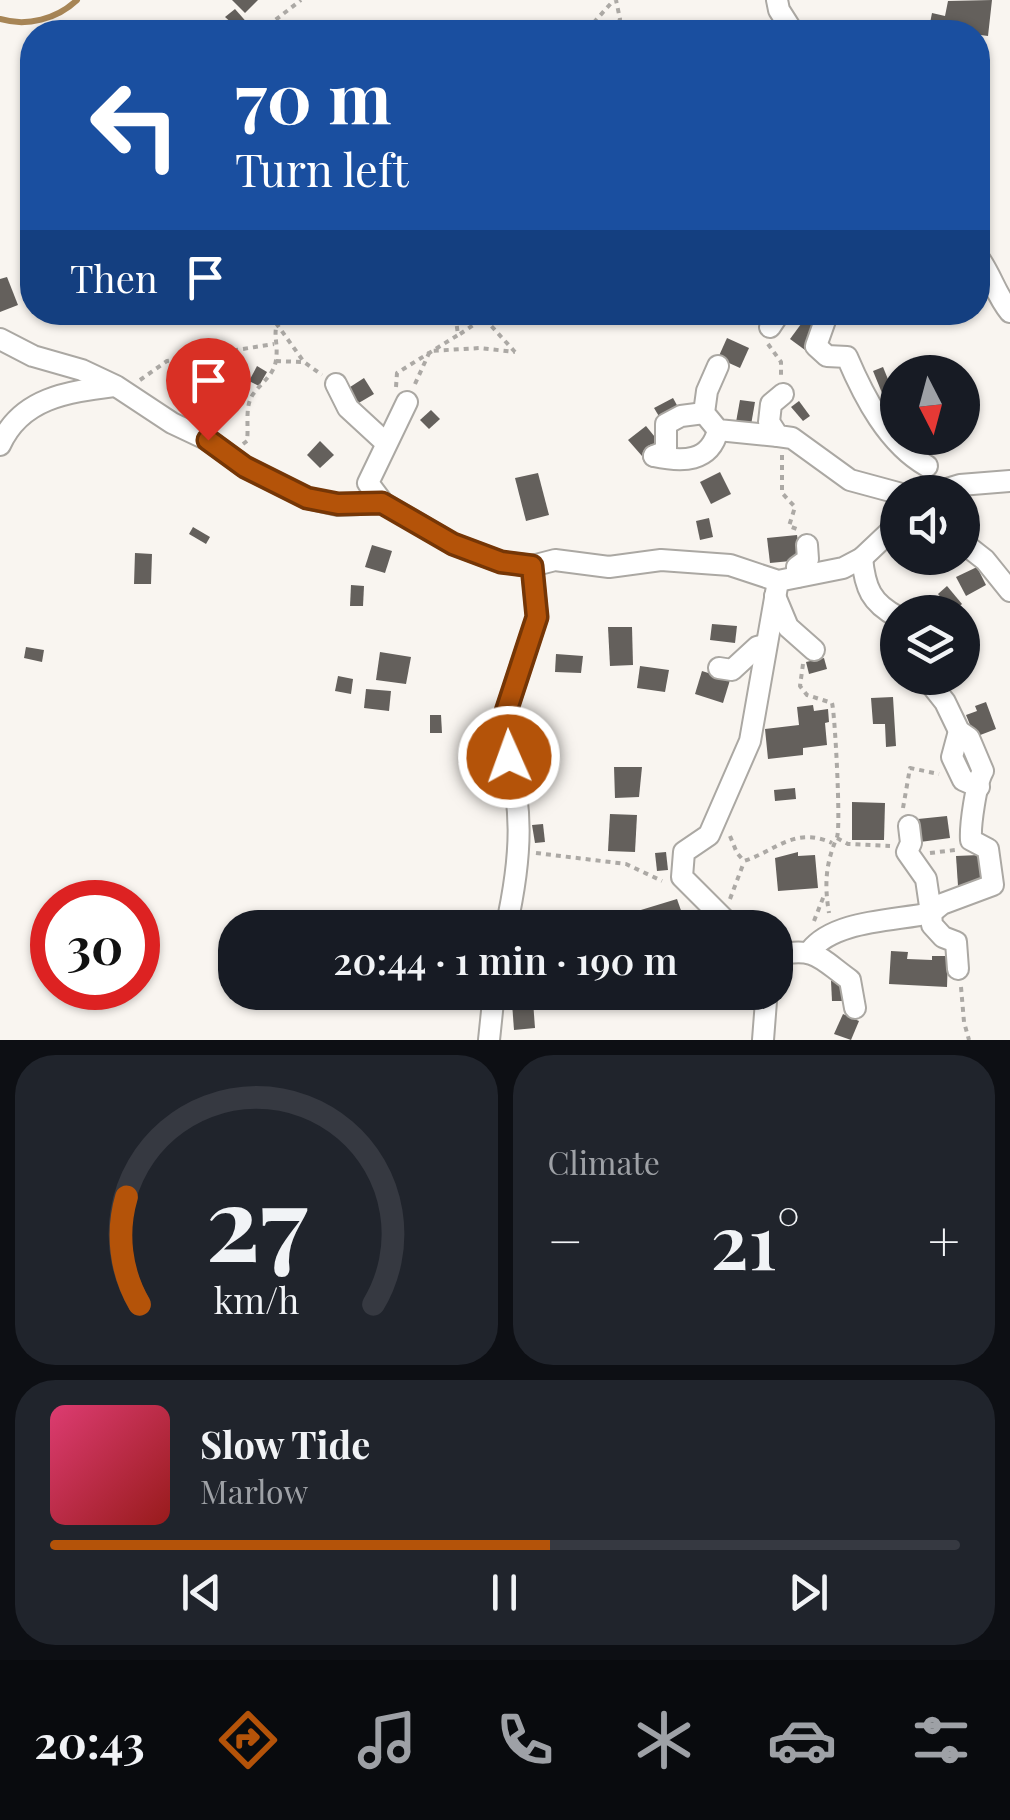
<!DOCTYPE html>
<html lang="en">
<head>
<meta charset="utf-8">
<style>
  :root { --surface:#171b24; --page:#20242c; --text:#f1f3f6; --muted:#9ea1a6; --line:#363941; --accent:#b45309 }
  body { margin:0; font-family:"Playfair Display",serif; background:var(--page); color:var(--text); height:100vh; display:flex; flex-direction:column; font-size:38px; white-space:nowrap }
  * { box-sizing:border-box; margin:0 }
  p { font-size:32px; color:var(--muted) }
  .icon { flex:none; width:55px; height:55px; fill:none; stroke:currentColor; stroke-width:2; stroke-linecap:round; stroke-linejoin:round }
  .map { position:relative; height:1040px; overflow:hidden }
  .panel { display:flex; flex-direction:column; gap:15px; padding:15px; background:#0d0f14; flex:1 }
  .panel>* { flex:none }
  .guide { position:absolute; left:20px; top:20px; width:970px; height:305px; border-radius:40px; box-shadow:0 2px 8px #0004; background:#1a4fa0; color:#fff; overflow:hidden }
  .needle { width:65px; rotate:174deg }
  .fabs { position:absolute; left:880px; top:355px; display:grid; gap:20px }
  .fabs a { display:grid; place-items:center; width:100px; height:100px; border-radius:50%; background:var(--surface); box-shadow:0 2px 8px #0004; font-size:50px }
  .speed { position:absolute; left:30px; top:880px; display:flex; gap:20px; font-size:50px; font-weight:700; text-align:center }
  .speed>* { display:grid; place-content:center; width:130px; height:130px; border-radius:50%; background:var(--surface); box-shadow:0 2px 8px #0004; line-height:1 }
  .speed .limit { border:15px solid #d22; background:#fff; color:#111 }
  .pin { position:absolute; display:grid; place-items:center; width:85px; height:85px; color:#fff; margin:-102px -42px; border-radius:50% 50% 50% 0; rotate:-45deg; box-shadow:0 0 10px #0007 }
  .pin .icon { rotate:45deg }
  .me { position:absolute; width:110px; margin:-55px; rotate:358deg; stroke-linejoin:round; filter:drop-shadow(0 0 8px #0008) }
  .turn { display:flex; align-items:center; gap:35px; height:210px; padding:0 50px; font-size:45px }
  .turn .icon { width:130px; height:130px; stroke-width:2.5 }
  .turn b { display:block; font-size:70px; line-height:85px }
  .then { display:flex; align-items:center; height:95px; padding:0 50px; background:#0003; gap:20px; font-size:38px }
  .big { font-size:75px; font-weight:600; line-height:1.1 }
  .panel .widget { flex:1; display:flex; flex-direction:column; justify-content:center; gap:15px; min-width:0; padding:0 35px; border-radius:40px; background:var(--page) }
  .panel .dial { align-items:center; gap:0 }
  .dial svg { height:260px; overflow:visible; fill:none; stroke:var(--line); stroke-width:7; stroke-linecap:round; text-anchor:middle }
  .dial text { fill:var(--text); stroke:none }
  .song { display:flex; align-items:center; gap:30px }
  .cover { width:120px; height:120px; border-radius:15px; background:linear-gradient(135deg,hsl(340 70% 55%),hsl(0 70% 35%)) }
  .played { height:10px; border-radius:5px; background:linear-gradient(90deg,var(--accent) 55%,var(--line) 55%) }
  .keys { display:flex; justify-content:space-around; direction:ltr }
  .heat { display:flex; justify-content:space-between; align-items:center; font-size:55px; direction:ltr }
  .panel .tiles { flex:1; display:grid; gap:15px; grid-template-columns:1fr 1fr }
  .widget:last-child { grid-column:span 2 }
  .trip { position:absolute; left:218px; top:910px; width:575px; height:100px; border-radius:40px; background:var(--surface); box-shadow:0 2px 8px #0004; font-weight:600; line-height:100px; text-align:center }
  .dock { display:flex; height:160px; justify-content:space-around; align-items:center; background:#090b0e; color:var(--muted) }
  .dock .icon { width:70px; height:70px }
  .dock .on { color:var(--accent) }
  .dock b { font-size:45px; color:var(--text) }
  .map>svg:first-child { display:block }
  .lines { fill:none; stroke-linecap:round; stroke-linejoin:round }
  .stream { stroke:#a78556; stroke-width:6 }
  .building { fill:#64605c }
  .minor-casing { stroke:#aba8a3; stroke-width:24 }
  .path { stroke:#aca9a5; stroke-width:4; stroke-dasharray:5 5; stroke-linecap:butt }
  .minor { stroke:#fff; stroke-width:20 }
  .route-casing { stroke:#753606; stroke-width:25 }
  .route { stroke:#b45309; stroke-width:18 }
</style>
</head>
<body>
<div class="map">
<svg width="1010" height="1040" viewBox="0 0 1010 1040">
  <rect width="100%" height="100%" fill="#f9f5f0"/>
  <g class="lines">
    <!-- stream -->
    <path class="stream" d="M0 19C27 27 57 19 77 0"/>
  </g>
  <!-- building -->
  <g class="building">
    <polygon points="232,0 258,0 245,13"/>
    <polygon points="992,0 988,36 929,28 932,13 945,16 948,1"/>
    <polygon points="235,9 250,26 242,32 225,17"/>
    <polygon points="7,277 18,305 0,312 0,279"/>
    <polygon points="804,320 819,331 805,350 790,339"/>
    <polygon points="727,338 749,348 740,368 718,358"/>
    <polygon points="257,366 267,372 259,386 249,381"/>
    <polygon points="883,367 892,389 882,393 873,371"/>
    <polygon points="364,378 374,394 357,404 347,389"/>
    <polygon points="673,398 678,407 660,418 654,408"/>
    <polygon points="740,400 755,402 751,425 736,422"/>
    <polygon points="799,401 810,416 803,421 791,407"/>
    <polygon points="431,410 440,419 429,429 420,420"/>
    <polygon points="646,426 659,442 642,456 628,440"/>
    <polygon points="320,441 334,455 320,468 307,455"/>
    <polygon points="720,472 731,494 711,504 700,482"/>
    <polygon points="538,473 549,515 526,521 515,478"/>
    <polygon points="709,518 713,537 700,540 696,521"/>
    <polygon points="193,527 210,537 206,544 189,534"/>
    <polygon points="797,535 801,560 770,563 767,538"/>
    <polygon points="372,545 392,551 385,573 365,567"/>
    <polygon points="135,553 152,554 151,584 134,584"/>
    <polygon points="977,567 986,585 966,596 956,577"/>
    <polygon points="351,585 364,586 363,606 350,606"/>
    <polygon points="947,586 962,604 953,612 938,594"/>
    <polygon points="712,624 737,626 735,643 710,640"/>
    <polygon points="608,627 632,627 633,665 610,666"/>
    <polygon points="26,647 44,650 42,662 24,658"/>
    <polygon points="380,652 411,657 406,684 376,680"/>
    <polygon points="556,654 583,656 581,673 555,672"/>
    <polygon points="824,658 827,669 809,674 806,662"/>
    <polygon points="640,666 669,670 665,692 637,688"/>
    <polygon points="702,671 730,680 723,703 695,694"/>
    <polygon points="338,676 353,679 351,694 335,691"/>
    <polygon points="366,689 391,691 389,711 364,708"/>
    <polygon points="893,697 896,746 886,747 885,724 873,724 871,698"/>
    <polygon points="986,702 996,729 975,737 966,715 977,711 975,706"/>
    <polygon points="813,705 814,711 828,709 829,722 825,723 827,745 803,748 803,755 768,759 765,729 799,725 797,707"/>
    <polygon points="430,715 441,715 442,733 430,733"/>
    <polygon points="614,767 642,767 639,797 615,798"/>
    <polygon points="795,788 796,799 775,801 774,790"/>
    <polygon points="852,802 885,803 884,840 852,840"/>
    <polygon points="610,814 637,815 635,852 608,851"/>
    <polygon points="947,816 950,838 920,842 918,819"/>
    <polygon points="543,824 545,842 535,843 532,825"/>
    <polygon points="666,852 668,870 657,871 655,853"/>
    <polygon points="798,852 798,856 815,855 818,888 778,891 775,858"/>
    <polygon points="979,855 981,885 958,886 956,856"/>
    <polygon points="677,899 684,919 658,928 635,928 631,913"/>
    <polygon points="891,951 908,952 907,959 932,960 932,956 948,956 947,987 889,984"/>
    <polygon points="844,980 845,1001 832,1001 831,981"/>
    <polygon points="533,1001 535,1028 514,1030 512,1003"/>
    <polygon points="843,1014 859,1021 851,1040 834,1034"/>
  </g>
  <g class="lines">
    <!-- minor casing -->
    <g class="minor-casing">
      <g id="minor">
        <polyline points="777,0 779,10 793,32"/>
        <path d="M978 257C991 274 996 295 1010 312"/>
        <path d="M828 312 816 346 827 356 847 357C864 397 888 444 927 466"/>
        <polyline points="770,327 780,312"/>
        <polyline points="0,339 33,356 82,370 116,386 172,423 208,440 245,467 307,498 338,505 383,503 453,544 501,562 532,566 555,560 609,567 661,560 730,565 778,581 843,568 862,558 898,524"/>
        <polyline points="718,366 707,391 704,413 718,430 778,436"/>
        <polyline points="336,384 348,408 386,443"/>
        <polyline points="783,394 771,404 769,422 778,436 792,438 850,480 898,493"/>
        <path d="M0 445C21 398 67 392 114 386"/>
        <polyline points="654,456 666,451 666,424 681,416 704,413"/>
        <path d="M654 456C682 462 710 463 718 430"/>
        <polyline points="937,492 960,485 1010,481"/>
        <polyline points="383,503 368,483 407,402"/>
        <polyline points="962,542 985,560 1010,591"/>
        <path d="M862 558C865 588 871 603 898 617"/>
        <polyline points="797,577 797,567 808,559 807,545"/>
        <polyline points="775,596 788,627 814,650"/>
        <polyline points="719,668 732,670 757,647 765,645"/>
        <polyline points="959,731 952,757 963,780 979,787"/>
        <path d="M909 826 911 843 907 852 926 879 931 913 942 904 993 885 988 849 971 840C970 825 976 783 983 771L969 738 959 731 945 702 926 678"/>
        <path d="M506 928C521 861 527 798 499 733L537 617 532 566"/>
        <polyline points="733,928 682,877 684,852 709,835 750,741 778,581"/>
        <path d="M810 951C834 920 894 921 931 913L932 925 943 937 956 942 958 969"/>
        <path d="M775 955C817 947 818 957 850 980L855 1008"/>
        <polyline points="489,1040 494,992"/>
        <polyline points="763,1040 766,1001 763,992"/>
      </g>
    </g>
    <!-- path -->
    <g class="path">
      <polyline points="587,30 614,0"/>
      <polyline points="260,32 301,0"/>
      <polyline points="615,32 620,19 616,0"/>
      <polyline points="276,323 304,362 322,375"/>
      <polyline points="460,334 484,318 515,352"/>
      <polyline points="768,344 781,362 781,375"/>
      <polyline points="276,361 302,362"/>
      <polyline points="140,380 167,361 274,344"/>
      <polyline points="415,384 430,351 480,348 515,352"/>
      <polyline points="396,387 397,373 458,335 455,312"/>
      <path d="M243 444 247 441C249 426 244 405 254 393 262 382 274 375 276 360 279 339 270 334 282 312"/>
      <polyline points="782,455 782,493 795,507 789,526 797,529"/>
      <path d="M803 664 800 686 807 695 832 703C835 713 841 828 837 837 826 863 824 883 829 913"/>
      <polyline points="903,808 910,768 939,774"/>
      <path d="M730 836 737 853 744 861C776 851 794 826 832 843"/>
      <polyline points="837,838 848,844 890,846"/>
      <polyline points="536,853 626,864 662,881"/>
      <polyline points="930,853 955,850"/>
      <polyline points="730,899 744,862"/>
      <polyline points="814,921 825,893"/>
      <polyline points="961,987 964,1022 969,1040"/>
    </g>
    <!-- minor -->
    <use href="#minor" class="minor"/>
  </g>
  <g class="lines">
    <!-- route casing -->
    <g class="route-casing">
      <polyline id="route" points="208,440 245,467 307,498 338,504 382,503 453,544 501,562 532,566 537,617 499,733 509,757"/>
    </g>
    <!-- route -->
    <use href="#route" class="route"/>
  </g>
</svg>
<div class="fabs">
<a><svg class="needle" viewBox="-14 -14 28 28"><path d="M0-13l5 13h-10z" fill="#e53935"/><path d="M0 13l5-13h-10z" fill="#9ea1a6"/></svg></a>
<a><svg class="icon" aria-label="sound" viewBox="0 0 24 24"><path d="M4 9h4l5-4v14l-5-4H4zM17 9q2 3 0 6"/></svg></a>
<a><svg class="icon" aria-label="layers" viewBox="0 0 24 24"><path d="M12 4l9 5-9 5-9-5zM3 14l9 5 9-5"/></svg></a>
</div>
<div class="speed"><div class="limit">30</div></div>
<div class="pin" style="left:208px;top:440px;background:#d93025"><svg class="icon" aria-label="arrive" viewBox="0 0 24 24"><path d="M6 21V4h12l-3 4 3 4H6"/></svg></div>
<svg class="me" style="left:509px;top:757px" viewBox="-20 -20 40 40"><circle r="17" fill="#b45309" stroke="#fff" stroke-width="3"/><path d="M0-11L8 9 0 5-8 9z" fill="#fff"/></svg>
<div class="trip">20:44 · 1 min · 190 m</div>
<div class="guide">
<div class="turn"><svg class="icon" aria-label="left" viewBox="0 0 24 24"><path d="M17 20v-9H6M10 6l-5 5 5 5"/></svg><div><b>70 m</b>Turn left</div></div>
<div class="then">Then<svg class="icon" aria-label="arrive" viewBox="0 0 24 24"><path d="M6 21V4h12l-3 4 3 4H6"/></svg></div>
</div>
</div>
<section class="panel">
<div class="tiles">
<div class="widget dial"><svg viewBox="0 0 100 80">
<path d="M14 69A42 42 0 1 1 86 69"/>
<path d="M14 69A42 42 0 0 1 10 36" stroke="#b45309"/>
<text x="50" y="56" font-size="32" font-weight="700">27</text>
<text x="50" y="72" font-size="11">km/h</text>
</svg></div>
<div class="widget"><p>Climate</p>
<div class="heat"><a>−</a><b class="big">21°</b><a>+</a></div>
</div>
<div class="widget">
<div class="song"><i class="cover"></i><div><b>Slow Tide</b><p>Marlow</p></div></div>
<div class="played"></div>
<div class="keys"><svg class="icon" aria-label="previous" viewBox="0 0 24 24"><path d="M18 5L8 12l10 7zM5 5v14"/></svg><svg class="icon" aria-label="pause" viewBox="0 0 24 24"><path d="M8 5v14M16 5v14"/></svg><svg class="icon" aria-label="next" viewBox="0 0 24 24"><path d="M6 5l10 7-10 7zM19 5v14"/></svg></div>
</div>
</div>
</section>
<nav class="dock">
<b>20:43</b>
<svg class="icon on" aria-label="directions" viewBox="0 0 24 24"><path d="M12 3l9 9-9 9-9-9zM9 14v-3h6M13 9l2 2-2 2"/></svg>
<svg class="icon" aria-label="music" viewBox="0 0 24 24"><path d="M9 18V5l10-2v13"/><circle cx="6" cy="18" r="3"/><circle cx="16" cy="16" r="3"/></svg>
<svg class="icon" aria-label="phone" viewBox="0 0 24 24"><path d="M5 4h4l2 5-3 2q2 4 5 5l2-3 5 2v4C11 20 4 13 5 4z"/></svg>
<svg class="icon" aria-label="climate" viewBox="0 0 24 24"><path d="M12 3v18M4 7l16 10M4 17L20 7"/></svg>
<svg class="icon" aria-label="car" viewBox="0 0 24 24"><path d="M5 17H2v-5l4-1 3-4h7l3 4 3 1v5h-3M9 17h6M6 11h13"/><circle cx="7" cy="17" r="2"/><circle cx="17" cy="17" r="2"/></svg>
<svg class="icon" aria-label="filters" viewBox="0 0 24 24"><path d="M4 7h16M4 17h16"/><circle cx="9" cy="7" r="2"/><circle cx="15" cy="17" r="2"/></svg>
</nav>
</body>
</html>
